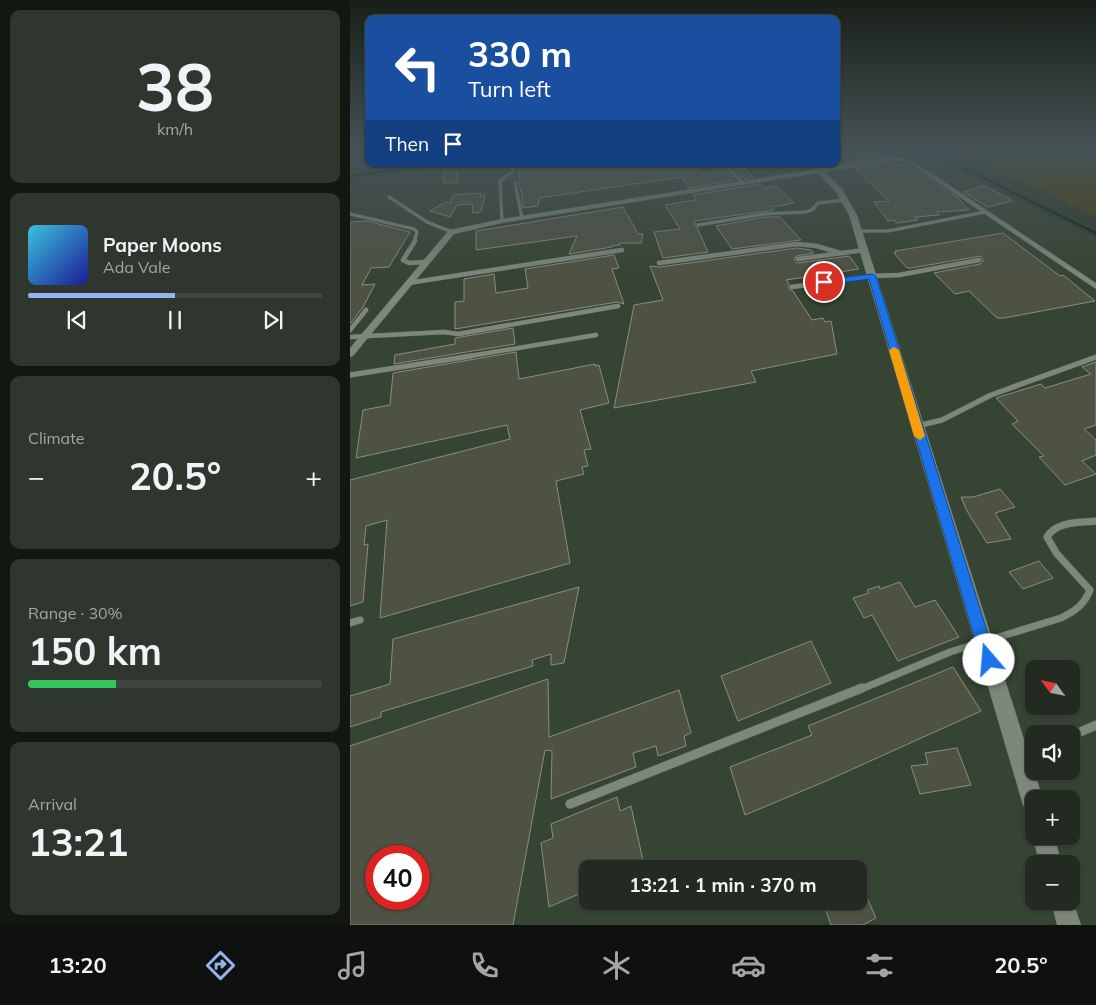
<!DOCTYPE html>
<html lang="en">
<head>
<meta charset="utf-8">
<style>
  :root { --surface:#222a21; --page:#2e362e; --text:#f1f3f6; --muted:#a2a7a5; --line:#3f463f; --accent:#95b2f1 }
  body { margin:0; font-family:Mulish,sans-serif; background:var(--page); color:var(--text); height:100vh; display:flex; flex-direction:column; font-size:19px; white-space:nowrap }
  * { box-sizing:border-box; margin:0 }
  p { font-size:16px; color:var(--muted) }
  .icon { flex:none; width:28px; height:28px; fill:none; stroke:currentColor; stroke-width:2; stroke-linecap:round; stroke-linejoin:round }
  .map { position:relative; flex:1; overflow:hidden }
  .drawer { display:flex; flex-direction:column; gap:10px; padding:10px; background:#131712; width:350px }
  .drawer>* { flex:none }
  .hud { position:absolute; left:15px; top:15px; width:475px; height:152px; border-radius:10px; box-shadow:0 1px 4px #0004,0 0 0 1px var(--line); background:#1a4fa0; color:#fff; overflow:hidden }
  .needle { width:32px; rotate:303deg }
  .fabs { position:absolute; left:675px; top:660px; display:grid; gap:10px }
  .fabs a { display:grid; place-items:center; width:55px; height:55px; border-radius:10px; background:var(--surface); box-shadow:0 1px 4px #0004,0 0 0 1px var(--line); font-size:25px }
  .speed { position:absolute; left:15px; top:845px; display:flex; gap:10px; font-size:25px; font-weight:700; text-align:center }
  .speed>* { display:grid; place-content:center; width:65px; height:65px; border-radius:50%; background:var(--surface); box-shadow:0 1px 4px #0004,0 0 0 1px var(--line); line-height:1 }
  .speed .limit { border:8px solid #d22; background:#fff; color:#111 }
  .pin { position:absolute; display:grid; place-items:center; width:42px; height:42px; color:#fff; margin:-21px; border:2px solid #fff; border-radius:50%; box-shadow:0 1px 5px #0007 }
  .me { position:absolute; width:55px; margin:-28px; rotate:342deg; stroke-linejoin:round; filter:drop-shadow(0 0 4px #0008) }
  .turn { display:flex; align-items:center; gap:18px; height:105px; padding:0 20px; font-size:22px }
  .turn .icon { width:65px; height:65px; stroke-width:2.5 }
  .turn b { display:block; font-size:35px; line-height:42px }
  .then { display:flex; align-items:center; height:48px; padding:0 20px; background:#0003; gap:10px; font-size:19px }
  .big { font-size:38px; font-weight:700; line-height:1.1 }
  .drawer .tile { flex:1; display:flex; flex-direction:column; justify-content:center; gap:8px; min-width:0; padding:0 18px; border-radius:10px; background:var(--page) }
  .drawer .dial { align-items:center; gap:0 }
  .dial b { font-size:65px; line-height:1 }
  .song { display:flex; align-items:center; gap:15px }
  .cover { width:60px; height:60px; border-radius:8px; background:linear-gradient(135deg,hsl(190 70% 55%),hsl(240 70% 35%)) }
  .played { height:5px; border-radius:2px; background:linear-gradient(90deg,var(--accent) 50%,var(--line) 50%) }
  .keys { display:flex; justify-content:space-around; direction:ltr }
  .heat { display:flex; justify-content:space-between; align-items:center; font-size:28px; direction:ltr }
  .charge { height:8px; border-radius:4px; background:linear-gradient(90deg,#34c759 30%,var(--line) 0) }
  .trip { position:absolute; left:229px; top:860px; width:288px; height:50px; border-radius:10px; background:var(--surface); box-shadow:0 1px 4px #0004,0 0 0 1px var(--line); font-weight:700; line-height:50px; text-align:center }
  .tabs { display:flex; height:80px; justify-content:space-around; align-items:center; background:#0e110d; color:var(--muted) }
  .tabs .icon { width:35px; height:35px }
  .tabs .on { color:var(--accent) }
  .tabs b { font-size:22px; color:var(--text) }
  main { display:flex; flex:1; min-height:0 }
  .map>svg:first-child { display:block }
  .built { fill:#364433; fill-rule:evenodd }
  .green { fill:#4a400b }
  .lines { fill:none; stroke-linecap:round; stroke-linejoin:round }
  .stream { stroke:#02201c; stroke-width:2 }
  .building { fill:#4e5243; stroke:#898e7e; fill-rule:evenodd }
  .service-far4-casing { stroke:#4e564d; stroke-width:4 }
  .service-far3-casing { stroke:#4e564d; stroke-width:5 }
  .service-far2-casing { stroke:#4e564d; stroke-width:6 }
  .service-far1-casing { stroke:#4e564d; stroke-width:8 }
  .service-casing { stroke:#4e564d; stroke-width:10 }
  .minor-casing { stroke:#4e564d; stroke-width:1 }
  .tertiary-casing { stroke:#4e564d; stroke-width:1 }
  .service-far4 { stroke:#7d887b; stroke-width:3 }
  .service-far3 { stroke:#7d887b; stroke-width:4.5 }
  .service-far2 { stroke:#7d887b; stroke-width:5 }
  .service-far1 { stroke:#7d887b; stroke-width:7 }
  .service { stroke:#7d887b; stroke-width:9 }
  .minor { fill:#7d887b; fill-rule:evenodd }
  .tertiary { fill:#7d887b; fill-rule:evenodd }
  .route { fill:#1a73e8; stroke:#114b97 }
  .slow { fill:#f59e0b }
</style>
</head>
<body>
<main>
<section class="drawer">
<div class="tile dial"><b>38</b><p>km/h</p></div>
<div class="tile">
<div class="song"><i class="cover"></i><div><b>Paper Moons</b><p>Ada Vale</p></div></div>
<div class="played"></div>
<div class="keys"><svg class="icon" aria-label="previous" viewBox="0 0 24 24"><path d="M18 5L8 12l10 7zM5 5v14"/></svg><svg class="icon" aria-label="pause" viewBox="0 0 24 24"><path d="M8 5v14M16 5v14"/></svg><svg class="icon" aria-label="next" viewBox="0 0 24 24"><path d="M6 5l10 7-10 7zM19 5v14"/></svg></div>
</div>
<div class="tile"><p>Climate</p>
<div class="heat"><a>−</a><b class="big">20.5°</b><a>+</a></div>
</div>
<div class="tile"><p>Range · 30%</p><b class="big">150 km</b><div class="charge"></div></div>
<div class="tile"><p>Arrival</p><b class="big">13:21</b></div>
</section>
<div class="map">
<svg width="746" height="925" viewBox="0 0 746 925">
  <rect width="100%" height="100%" fill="#2e382c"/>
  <!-- built -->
  <g class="built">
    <polygon points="0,151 19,151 19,164 52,164 0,167"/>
    <path d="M486 151H567L746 238V925H0V179L132 164H486ZM684 669H721V706H684ZM684 734H721V771H684ZM684 799H721V836H684ZM26 856H69V899H26ZM684 864H721V901H684ZM238 869H508V901H238Z"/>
  </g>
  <!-- green -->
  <polygon class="green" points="606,151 746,151 746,217"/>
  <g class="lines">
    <!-- stream -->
    <g class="stream">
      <polyline points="578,151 746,233"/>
      <polyline points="0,176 96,164"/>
    </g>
  </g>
  <!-- building -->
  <g class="building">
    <polygon points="530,154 534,157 497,163 493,159"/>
    <polygon points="542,163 546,166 557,165 561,167 608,198 619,210 587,212 589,215 565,217 568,220 546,223 544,220 538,221 524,202 539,201 505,169"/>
    <polygon points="180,164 344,164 351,174 375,171 385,180 339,188 332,177 189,198 188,206 173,208 172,199 173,198 168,181 170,180 167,165"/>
    <polygon points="394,168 403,177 394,179 384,169"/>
    <polygon points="107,171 108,182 94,184 93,173"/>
    <polygon points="410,184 414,189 427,186 444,203 421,207 424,210 344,221 358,252 313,258 304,232 330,229 315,205 346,200 343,195"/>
    <polygon points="634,186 659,198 662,201 638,207 613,192"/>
    <polygon points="131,193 130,196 135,195 131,212 122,213 123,204 107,205 100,217 80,211 96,202 100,203 104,195"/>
    <polygon points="273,207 288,234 293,234 291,243 269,243 270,245 261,246 262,247 219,254 227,236 126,250 126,231"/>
    <polygon points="414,217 430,217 451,240 382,249 366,226"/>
    <polygon points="17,221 60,232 39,267 21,268 12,285 25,284 13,307 0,324 0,222"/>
    <polygon points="653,233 710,276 713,275 745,301 654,318 647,318 619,291 605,294 584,273 630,264 633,261 631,256 561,268 557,268 544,253 546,253 545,251"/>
    <polygon points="447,248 461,250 464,253 446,256 444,260 447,263 499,256 509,269 436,280 439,284 439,289 443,291 462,320 473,318 475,322 481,321 487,354 401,371 406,382 264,408 284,305 313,300 300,266 310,267"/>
    <polygon points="264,255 269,268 262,269 274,304 267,302 105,329 105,302 114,301 114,279 144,274 146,293 178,288 175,269"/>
    <polygon points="163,328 165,344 44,364 45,355 105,344 105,338"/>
    <polygon points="166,352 169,379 245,364 245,366 249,365 259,403 230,410 241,449 234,450 238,466 232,467 234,474 206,481 220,563 30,618 37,520 16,526 14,545 18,544 13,602 0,606 0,480 160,439 157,425 6,458 13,410 40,405 43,373"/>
    <polygon points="746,362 746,425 734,429 746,440 746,455 732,461 746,474 715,485 689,457 694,456 662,424 668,421 646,398 691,384 695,388 741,374 732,367"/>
    <polygon points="650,489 665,507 645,513 661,539 637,543 617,511 611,497 623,497"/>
    <polygon points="689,561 703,578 673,589 659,572"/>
    <polygon points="550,582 565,607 585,600 609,637 548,661 522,615 514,618 503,598 519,593 517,590 529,586 530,589"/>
    <polygon points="229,587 214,663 201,665 201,654 182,660 183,666 31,712 31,717 0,727 0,696 40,684 43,639"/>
    <polygon points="461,641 481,683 388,721 371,676"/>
    <polygon points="603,667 631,711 476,781 395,815 380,767 462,735 458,726"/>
    <path d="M198 679 199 737 329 690 341 733 334 736 336 746 308 756 306 746 283 753 286 767 201 799 202 751 195 750 163 925H0V746ZM26 856H69V899H26Z"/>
    <polygon points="607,748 621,785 570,794 561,766 578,764 575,753"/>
    <polygon points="267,797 270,811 281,806 294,865 285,869 238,869 238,890 199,907 191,843 203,838 201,824"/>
    <polygon points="514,891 526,918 513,925 481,925 476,911 484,906 482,901 508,901 508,894"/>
  </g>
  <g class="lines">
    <!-- service-far4 casing -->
    <g class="service-far4-casing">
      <g id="service-far4">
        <polyline points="373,164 393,183"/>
        <polyline points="165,183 172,218"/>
        <polyline points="39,197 77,222 102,232"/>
        <polyline points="0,214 64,229 67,232 64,242"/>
        <polyline points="152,221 150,181 163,171 163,166"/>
        <polyline points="348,225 414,214 455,212 462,210 468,203 495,200"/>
        <polyline points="508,231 538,231 635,212"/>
      </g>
    </g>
    <!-- service-far3 casing -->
    <g class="service-far3-casing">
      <g id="service-far3">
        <polyline points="65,241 53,260 59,263 75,262"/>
        <polyline points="448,259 514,250"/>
        <polyline points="309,263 447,244 467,246 490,253"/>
        <polyline points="58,283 272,250"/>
        <polyline points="442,287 522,276 549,275 629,260"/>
        <polyline points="0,330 16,310"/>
        <polyline points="0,337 94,332 108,334 268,306"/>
        <polyline points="114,357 246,335"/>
      </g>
    </g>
    <!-- service-far2 casing -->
    <g class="service-far2-casing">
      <g id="service-far2">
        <polyline points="0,375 121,356"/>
        <polyline points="567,426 592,420 641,395 746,357"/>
      </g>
    </g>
    <!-- service-far1 casing -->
    <g class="service-far1-casing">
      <g id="service-far1">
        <polyline points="0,623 10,620"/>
        <path d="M509 690 600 652 711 618C725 611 734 605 740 590L707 554 697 537C707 521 729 523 746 521"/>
      </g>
    </g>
    <!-- service casing -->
    <g class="service-casing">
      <g id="service">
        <polyline points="721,736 746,725"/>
        <polyline points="672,757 684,752"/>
        <polyline points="220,804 512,688"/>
      </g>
    </g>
    <!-- minor casing -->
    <g class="minor-casing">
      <polygon id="minor" points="544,157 558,159 566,163 746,283 746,289 562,165 555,162 544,161 152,223 104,234 3,356 0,357 0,348 99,230 152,219"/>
    </g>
    <!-- tertiary casing -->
    <g class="tertiary-casing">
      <g id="tertiary">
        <polygon points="459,164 467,164 492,189 507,215 693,799 684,799 684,815 677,812 673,805 499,215 486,192"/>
        <polygon points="684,832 684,836 704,836 712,864 690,864 682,836"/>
        <polygon points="721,895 731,925 707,925 701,901 721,901"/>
      </g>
    </g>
    <!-- service-far4 -->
    <use href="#service-far4" class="service-far4"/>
    <!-- service-far3 -->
    <use href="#service-far3" class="service-far3"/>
    <!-- service-far2 -->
    <use href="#service-far2" class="service-far2"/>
    <!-- service-far1 -->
    <use href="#service-far1" class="service-far1"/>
    <!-- service -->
    <use href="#service" class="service"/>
    <!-- minor -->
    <use href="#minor" class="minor"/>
    <!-- tertiary -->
    <use href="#tertiary" class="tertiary"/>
  </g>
  <!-- sky -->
  <linearGradient id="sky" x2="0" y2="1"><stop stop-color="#191f18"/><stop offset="0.54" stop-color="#465356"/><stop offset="1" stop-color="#465356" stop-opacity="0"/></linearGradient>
  <rect width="746" height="280" fill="url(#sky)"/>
  <!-- route -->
  <polygon class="route" points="522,274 526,276 646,660 644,665 639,667 633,665 631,660 519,279 474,285 470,282 474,280"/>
  <!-- slow -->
  <polygon class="slow" points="544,347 549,350 575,436 570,440 564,436 539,350"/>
</svg>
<div class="fabs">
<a><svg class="needle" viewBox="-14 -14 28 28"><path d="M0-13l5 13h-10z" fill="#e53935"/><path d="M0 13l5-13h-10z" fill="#a2a7a5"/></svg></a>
<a><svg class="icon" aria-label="sound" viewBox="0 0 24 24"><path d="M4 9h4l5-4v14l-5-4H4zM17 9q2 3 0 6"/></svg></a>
<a>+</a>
<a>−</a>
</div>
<div class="speed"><div class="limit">40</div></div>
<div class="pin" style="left:474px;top:282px;background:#d93025"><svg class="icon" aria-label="arrive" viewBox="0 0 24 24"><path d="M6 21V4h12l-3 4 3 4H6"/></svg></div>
<svg class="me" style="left:639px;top:660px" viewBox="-20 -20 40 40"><circle r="19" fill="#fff"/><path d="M0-13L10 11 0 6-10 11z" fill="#1a73e8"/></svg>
<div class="trip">13:21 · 1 min · 370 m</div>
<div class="hud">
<div class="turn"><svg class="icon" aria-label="left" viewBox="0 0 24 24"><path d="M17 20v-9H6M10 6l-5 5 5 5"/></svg><div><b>330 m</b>Turn left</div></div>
<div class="then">Then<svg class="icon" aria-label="arrive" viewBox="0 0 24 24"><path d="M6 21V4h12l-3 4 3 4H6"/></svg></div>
</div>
</div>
</main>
<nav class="tabs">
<b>13:20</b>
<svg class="icon on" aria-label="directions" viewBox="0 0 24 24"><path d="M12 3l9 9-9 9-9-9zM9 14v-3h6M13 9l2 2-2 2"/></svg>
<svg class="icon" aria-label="music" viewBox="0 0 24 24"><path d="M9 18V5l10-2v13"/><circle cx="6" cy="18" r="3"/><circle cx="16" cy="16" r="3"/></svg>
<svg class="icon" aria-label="phone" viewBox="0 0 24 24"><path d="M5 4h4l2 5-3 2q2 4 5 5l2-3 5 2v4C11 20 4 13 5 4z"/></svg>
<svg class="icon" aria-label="climate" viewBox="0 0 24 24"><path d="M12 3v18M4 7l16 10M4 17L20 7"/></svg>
<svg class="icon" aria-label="car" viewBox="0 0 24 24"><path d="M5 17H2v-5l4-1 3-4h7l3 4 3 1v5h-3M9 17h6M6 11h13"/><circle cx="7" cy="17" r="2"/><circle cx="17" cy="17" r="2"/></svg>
<svg class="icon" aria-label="filters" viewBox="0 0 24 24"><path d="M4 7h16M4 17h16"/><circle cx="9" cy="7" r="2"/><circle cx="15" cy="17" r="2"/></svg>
<b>20.5°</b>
</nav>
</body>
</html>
